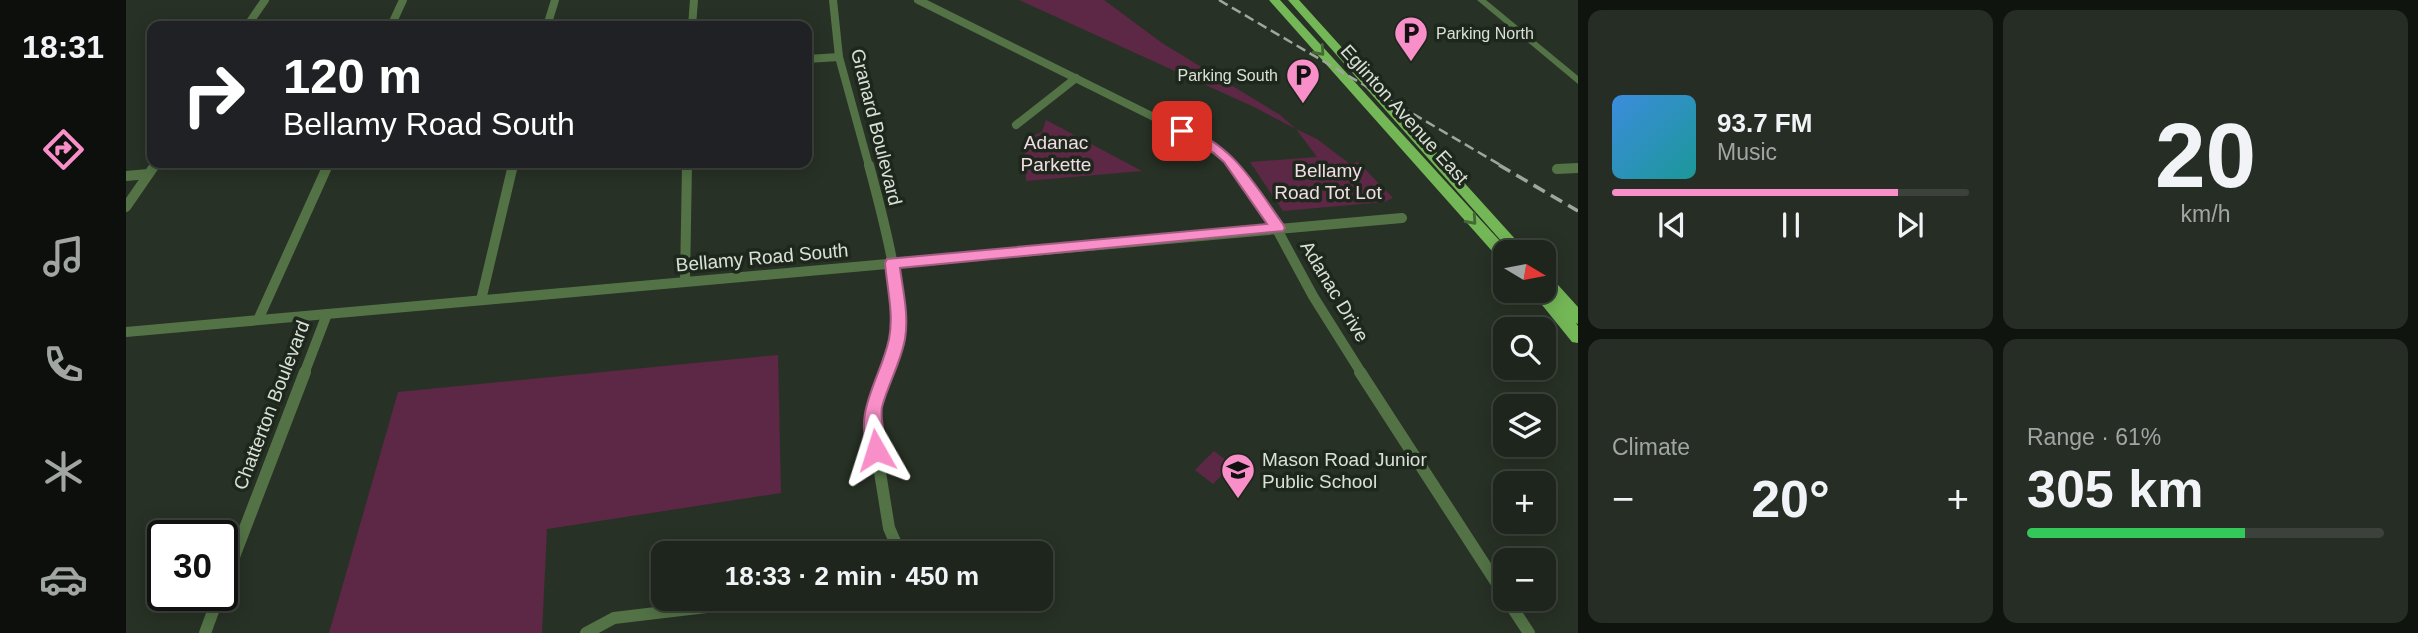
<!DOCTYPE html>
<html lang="en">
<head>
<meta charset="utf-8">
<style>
  :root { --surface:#1e251c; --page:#262d25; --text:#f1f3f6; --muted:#a1a5a3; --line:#3c423b; --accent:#f98fc8 }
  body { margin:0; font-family:Arial,sans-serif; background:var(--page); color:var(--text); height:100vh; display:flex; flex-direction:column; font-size:26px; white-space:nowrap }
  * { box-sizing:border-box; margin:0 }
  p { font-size:23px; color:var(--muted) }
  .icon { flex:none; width:38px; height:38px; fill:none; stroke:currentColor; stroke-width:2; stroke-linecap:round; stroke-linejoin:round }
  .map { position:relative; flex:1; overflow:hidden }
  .side { display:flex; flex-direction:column; gap:10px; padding:10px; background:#10140f; width:840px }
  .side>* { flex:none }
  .guide { position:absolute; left:21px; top:21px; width:665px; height:147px; border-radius:14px; box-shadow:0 4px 18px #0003,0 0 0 2px var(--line); background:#202124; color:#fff; overflow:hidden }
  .needle { width:46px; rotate:100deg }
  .tools { position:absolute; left:1367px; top:240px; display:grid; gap:14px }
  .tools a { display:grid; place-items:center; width:63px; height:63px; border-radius:14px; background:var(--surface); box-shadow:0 4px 18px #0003,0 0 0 2px var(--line); font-size:35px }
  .speed { position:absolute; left:21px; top:520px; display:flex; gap:14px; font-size:35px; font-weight:700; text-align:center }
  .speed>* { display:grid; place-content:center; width:91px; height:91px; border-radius:50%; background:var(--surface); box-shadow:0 4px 18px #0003,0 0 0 2px var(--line); line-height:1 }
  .speed .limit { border:4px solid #111; border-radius:10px; background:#fff; color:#111 }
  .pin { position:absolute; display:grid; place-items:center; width:60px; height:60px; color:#fff; margin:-30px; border-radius:14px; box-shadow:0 4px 10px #0006 }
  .me { position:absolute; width:77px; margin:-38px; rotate:354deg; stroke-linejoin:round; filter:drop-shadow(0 0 5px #0008) }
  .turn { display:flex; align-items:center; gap:24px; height:147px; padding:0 21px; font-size:32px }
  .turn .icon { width:91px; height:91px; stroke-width:2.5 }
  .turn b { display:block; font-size:49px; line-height:60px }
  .big { font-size:52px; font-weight:600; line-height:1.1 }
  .side .widget { flex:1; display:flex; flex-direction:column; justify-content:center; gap:10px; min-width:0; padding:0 24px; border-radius:14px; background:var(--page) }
  .side .dial { align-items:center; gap:0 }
  .dial b { font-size:91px; line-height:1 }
  .song { display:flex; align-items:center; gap:21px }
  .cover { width:84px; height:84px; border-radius:10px; background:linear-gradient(135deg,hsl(210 70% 55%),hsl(180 70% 35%)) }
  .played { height:7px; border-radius:4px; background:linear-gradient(90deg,var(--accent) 80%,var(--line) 80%) }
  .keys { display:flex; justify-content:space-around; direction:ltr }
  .heat { display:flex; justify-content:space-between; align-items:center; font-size:38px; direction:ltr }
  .charge { height:10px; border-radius:5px; background:linear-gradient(90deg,#34c759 61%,var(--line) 0) }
  .side .tiles { flex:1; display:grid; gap:10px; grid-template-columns:repeat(2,1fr) }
  .trip { position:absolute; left:525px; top:541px; width:402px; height:70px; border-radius:14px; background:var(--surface); box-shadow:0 4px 18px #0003,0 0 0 2px var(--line); font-weight:600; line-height:70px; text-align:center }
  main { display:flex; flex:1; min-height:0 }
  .tabs { display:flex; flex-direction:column; width:126px; justify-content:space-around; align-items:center; background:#0c0f0b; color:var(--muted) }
  .tabs .icon { width:49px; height:49px }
  .tabs .active { color:var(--accent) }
  .tabs b { font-size:32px; color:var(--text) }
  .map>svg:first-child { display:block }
  .green { fill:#5d2845 }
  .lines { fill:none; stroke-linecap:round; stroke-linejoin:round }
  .minor-far2 { stroke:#537346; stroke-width:8 }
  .minor-far1 { stroke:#537346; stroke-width:10 }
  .minor { stroke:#537346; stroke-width:12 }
  .tertiary { fill:#537346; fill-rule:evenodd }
  .primary { fill:#74b757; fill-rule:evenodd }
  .rail-far1 { stroke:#9fa69d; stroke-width:2.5; stroke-dasharray:10 5; stroke-linecap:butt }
  .rail { stroke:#9fa69d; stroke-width:3.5; stroke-dasharray:13 7; stroke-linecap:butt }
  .oneway { stroke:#456836 }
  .route { fill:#f98fc8; stroke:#a25d82; stroke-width:2 }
  .labels { text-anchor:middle; stroke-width:7; stroke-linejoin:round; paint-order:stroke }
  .far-poi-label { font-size:16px; fill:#dae0d8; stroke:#1e271b; text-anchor:start }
  .street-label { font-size:19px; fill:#dae0d8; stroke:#1e271b }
  .park-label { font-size:19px; fill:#f2dce6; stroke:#1e271b }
  .poi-label { font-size:19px; fill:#dae0d8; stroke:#1e271b; text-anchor:start }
</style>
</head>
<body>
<main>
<nav class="tabs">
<b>18:31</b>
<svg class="icon active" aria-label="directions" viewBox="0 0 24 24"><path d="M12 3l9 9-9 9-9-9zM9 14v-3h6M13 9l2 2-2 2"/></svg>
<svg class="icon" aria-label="music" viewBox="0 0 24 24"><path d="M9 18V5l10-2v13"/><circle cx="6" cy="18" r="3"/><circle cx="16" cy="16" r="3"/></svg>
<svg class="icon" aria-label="phone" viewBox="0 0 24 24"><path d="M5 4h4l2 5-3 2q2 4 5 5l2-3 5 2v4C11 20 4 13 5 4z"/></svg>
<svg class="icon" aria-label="climate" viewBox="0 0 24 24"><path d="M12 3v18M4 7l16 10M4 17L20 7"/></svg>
<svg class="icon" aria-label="car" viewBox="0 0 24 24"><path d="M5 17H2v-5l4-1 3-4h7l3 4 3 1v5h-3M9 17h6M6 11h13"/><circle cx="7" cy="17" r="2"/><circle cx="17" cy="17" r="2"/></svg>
</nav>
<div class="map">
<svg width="1452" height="633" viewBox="0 0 1452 633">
  <rect width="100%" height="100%" fill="#283125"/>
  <!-- green -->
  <g class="green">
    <polygon points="893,0 978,0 1036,43 1154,115 1170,129 1191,139 1224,164 1232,162 1267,198 1258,202 1157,211 1124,162 1191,157 1170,129 1128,107"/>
    <polygon points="920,120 1016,171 900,181 898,139 916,132"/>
    <polygon points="652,355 655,493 421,529 416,633 203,633 272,392"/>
    <polygon points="1088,451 1106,465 1087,484 1069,470"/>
  </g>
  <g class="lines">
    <!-- minor-far2 -->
    <g class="minor-far2">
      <polyline points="707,0 713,57 743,166"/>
      <polyline points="792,0 1078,142 1108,166"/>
      <polyline points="121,26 139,0"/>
      <polyline points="265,26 277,0"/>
      <polyline points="421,26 429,0"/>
      <polyline points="566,26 568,0"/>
      <polyline points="681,59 713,57"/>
      <polyline points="890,125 950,78"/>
      <polyline points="28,166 30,163"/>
      <polyline points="201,166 203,163"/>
      <polyline points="386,166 387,163"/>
      <polyline points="561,166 561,163"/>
    </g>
    <!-- minor-far1 -->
    <g class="minor-far1">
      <path d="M743 165C754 207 781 302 771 343 768 353 763 364 759 374"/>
      <polyline points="1106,165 1141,211 1187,296 1236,374"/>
      <polyline points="1431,169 1452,168"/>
      <polyline points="0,176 22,174"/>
      <polyline points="0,207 29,165"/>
      <polyline points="559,281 561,165"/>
      <polyline points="355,300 387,165"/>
      <polyline points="132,320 202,165"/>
      <polyline points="0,332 1276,218"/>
      <polyline points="178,374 201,314"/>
    </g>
    <!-- minor -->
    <g class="minor">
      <polyline points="760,372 747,407 746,423 763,528 774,553"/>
      <polyline points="1234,372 1379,596"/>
      <polyline points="96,588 179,372"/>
      <polyline points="1380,598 1403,633"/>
      <polyline points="79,633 93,595"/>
      <polyline points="460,633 488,618 656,598"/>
    </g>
    <!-- tertiary -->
    <polygon class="tertiary" points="1351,0 1360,0 1452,76 1452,84"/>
    <!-- primary -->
    <g class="primary">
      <polygon points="1143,0 1154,0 1384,252 1379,252 1379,261 1374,260"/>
      <polygon points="1162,0 1173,0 1401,252 1385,252"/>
      <polygon points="1418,273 1423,275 1452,307 1452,324 1450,323 1452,326 1452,343 1446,342 1404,290 1418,290"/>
    </g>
    <!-- rail-far1 -->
    <polyline class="rail-far1" points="1093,0 1376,166"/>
    <!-- rail -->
    <polyline class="rail" points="1373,165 1452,211"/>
  </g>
  <!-- one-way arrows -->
  <defs><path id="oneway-chevron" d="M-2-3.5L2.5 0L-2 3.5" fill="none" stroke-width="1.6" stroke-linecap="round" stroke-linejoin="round" transform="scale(1.75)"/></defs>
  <g class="oneway">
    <use href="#oneway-chevron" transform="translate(1194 51) rotate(48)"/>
    <use href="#oneway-chevron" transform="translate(1346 220) rotate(48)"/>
  </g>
  <!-- route -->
  <path class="route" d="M1056 127C1106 142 1129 185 1157 224L1159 228 1157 231 774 268C777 291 783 315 779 339 775 362 762 384 756 407 753 422 763 441 757 455L750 458 744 455C725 414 755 378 763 339 768 314 761 288 759 263L761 259 1141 224 1098 162 1088 153 1052 134 1050 131Z"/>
  <!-- icons -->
  <defs>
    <g id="parking-pin" transform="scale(1.75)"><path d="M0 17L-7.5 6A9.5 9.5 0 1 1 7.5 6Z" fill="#f98fc8" stroke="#1e271b"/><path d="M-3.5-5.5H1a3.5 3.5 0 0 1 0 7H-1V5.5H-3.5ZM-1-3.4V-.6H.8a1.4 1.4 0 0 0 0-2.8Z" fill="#111"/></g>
    <g id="school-pin" transform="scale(1.75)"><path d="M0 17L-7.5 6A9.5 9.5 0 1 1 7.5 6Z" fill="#f98fc8" stroke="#1e271b"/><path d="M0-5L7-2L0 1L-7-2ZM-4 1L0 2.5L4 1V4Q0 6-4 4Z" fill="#111"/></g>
  </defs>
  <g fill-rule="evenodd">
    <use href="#parking-pin" x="1285" y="33"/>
    <use href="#parking-pin" x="1177" y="75"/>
    <use href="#school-pin" x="1112" y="470"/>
  </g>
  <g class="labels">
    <!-- far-poi labels -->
    <g class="far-poi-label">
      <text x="1310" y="39">Parking North</text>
      <text x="1152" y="81" text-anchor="end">Parking South</text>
    </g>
    <!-- street labels -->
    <g class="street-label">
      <text transform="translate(1279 114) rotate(48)" y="7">Eglinton Avenue East</text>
      <text transform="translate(751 127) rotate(76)" y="7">Granard Boulevard</text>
      <text transform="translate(636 257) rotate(-5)" y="7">Bellamy Road South</text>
      <text transform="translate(1209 291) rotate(59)" y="7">Adanac Drive</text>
      <text transform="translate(145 405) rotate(-69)" y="7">Chatterton Boulevard</text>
    </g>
    <!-- park labels -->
    <g class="park-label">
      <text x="930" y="149">Adanac<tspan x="930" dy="22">Parkette</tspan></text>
      <text x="1202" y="177">Bellamy<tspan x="1202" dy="22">Road Tot Lot</tspan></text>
    </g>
    <!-- poi labels -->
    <g class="poi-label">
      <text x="1136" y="466">Mason Road Junior<tspan x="1136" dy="22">Public School</tspan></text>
    </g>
  </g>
</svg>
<div class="tools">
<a><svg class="needle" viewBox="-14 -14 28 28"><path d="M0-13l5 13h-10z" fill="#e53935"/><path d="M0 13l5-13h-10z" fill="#a1a5a3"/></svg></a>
<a><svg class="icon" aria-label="search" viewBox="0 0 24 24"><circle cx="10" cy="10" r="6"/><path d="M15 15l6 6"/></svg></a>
<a><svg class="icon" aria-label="layers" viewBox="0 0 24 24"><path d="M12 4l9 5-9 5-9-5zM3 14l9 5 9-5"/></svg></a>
<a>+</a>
<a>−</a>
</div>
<div class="speed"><div class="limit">30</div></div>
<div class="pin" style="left:1056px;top:131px;background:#d93025"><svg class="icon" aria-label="arrive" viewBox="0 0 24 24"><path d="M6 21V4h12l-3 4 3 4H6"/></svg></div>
<svg class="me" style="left:750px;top:450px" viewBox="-20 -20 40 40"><path d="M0-17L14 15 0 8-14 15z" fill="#f98fc8" stroke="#fff" stroke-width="4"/></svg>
<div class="trip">18:33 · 2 min · 450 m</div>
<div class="guide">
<div class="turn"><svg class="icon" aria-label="right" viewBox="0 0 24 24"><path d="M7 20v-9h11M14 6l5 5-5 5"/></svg><div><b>120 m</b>Bellamy Road South</div></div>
</div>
</div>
<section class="side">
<div class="tiles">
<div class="widget">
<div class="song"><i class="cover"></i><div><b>93.7 FM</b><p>Music</p></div></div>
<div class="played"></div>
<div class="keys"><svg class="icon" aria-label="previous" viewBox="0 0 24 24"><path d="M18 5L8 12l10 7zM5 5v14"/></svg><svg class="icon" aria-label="pause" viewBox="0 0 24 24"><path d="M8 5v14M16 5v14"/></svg><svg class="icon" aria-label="next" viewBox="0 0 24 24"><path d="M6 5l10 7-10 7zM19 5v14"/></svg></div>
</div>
<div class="widget dial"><b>20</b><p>km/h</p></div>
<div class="widget"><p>Climate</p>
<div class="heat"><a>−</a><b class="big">20°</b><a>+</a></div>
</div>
<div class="widget"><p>Range · 61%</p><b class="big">305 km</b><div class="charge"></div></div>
</div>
</section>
</main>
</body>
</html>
